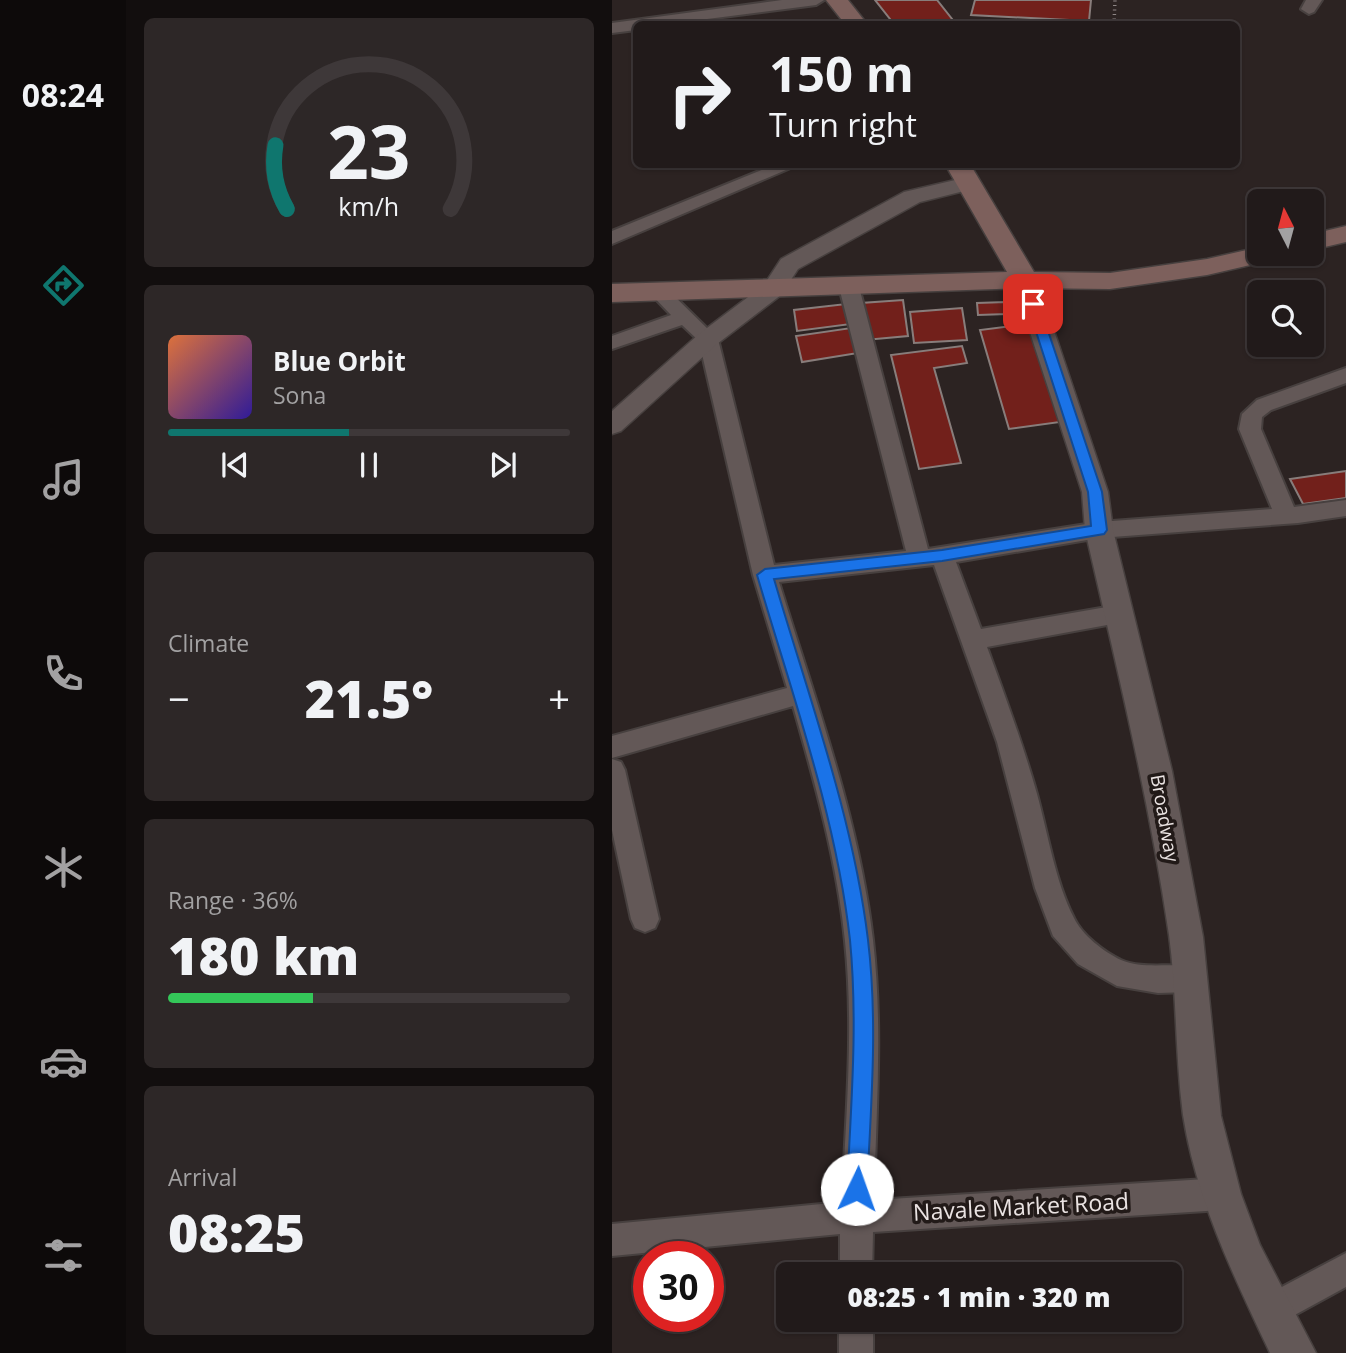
<!DOCTYPE html>
<html lang="en">
<head>
<meta charset="utf-8">
<style>
  :root { --surface:#211a1a; --page:#2d2727; --text:#f1f3f6; --muted:#a2a1a2; --line:#3e3839; --accent:#0f766e }
  body { margin:0; font-family:"Open Sans",sans-serif; background:var(--page); color:var(--text); height:100vh; display:flex; flex-direction:column; font-size:26px; white-space:nowrap }
  * { box-sizing:border-box; margin:0 }
  p { font-size:23px; color:var(--muted) }
  .icon { flex:none; width:38px; height:38px; fill:none; stroke:currentColor; stroke-width:2; stroke-linecap:round; stroke-linejoin:round }
  .map { position:relative; flex:1; overflow:hidden }
  .panel { display:flex; flex-direction:column; gap:18px; padding:18px; background:#120e0e; width:486px }
  .panel>* { flex:none }
  .guide { position:absolute; left:21px; top:21px; width:607px; height:147px; border-radius:10px; box-shadow:0 2px 5px #0004,0 0 0 2px var(--line); background:#211a1a; color:var(--text); overflow:hidden }
  .needle { width:46px; rotate:354deg }
  .tools { position:absolute; left:635px; top:189px; display:grid; gap:14px }
  .tools a { display:grid; place-items:center; width:77px; height:77px; border-radius:10px; background:var(--surface); box-shadow:0 2px 5px #0004,0 0 0 2px var(--line); font-size:35px }
  .speed { position:absolute; left:21px; top:1241px; display:flex; gap:14px; font-size:35px; font-weight:700; text-align:center }
  .speed>* { display:grid; place-content:center; width:91px; height:91px; border-radius:50%; background:var(--surface); box-shadow:0 2px 5px #0004,0 0 0 2px var(--line); line-height:1 }
  .speed .limit { border:10px solid #d22; background:#fff; color:#111 }
  .pin { position:absolute; display:grid; place-items:center; width:60px; height:60px; color:#fff; margin:-30px; border-radius:14px; box-shadow:0 4px 10px #0006 }
  .me { position:absolute; width:77px; margin:-38px; rotate:3deg; stroke-linejoin:round; filter:drop-shadow(0 0 5px #0008) }
  .turn { display:flex; align-items:center; gap:24px; height:147px; padding:0 21px; font-size:32px }
  .turn .icon { width:91px; height:91px; stroke-width:2.5 }
  .turn b { display:block; font-size:49px; line-height:60px }
  .big { font-size:52px; font-weight:800; line-height:1.1 }
  .panel .tile { flex:1; display:flex; flex-direction:column; justify-content:center; gap:10px; min-width:0; padding:0 24px; border-radius:10px; background:var(--page) }
  .panel .dial { align-items:center; gap:0 }
  .dial svg { height:182px; overflow:visible; fill:none; stroke:var(--line); stroke-width:7; stroke-linecap:round; text-anchor:middle }
  .dial text { fill:var(--text); stroke:none }
  .song { display:flex; align-items:center; gap:21px }
  .cover { width:84px; height:84px; border-radius:10px; background:linear-gradient(135deg,hsl(20 70% 55%),hsl(250 70% 35%)) }
  .played { height:7px; border-radius:4px; background:linear-gradient(90deg,var(--accent) 45%,var(--line) 45%) }
  .keys { display:flex; justify-content:space-around; direction:ltr }
  .heat { display:flex; justify-content:space-between; align-items:center; font-size:38px; direction:ltr }
  .charge { height:10px; border-radius:5px; background:linear-gradient(90deg,#34c759 36%,var(--line) 0) }
  .trip { position:absolute; left:164px; top:1262px; width:406px; height:70px; border-radius:10px; background:var(--surface); box-shadow:0 2px 5px #0004,0 0 0 2px var(--line); font-weight:800; line-height:70px; text-align:center }
  main { display:flex; flex:1; min-height:0 }
  .menu { display:flex; flex-direction:column; width:126px; justify-content:space-around; align-items:center; background:#0d0a0a; color:var(--muted) }
  .menu .icon { width:49px; height:49px }
  .menu .on { color:var(--accent) }
  .menu b { font-size:32px; color:var(--text) }
  .map>svg:first-child { display:block }
  .building { fill:#72201b; stroke:#887d7b; stroke-width:2 }
  .lines { fill:none; stroke-linecap:round; stroke-linejoin:round }
  .minor-casing { stroke:#47403f; stroke-width:4 }
  .tertiary-casing { stroke:#47403f; stroke-width:3 }
  .secondary-casing { stroke:#47403f; stroke-width:3 }
  .path { stroke:#8e8685; stroke-width:3.5; stroke-dasharray:1 3.5; stroke-linecap:butt }
  .minor { fill:#635857; fill-rule:evenodd }
  .tertiary { fill:#635857; fill-rule:evenodd }
  .secondary { fill:#7d605c; fill-rule:evenodd }
  .route { fill:#1a73e8; stroke:#114b97; stroke-width:2 }
  .labels { text-anchor:middle; stroke-width:7; stroke-linejoin:round; paint-order:stroke }
  .street-label { font-size:19px; fill:#eae3e2; stroke:#221a18 }
  .near-street-label { font-size:23px; fill:#eae3e2; stroke:#221a18 }
</style>
</head>
<body>
<main>
<nav class="menu">
<b>08:24</b>
<svg class="icon on" aria-label="directions" viewBox="0 0 24 24"><path d="M12 3l9 9-9 9-9-9zM9 14v-3h6M13 9l2 2-2 2"/></svg>
<svg class="icon" aria-label="music" viewBox="0 0 24 24"><path d="M9 18V5l10-2v13"/><circle cx="6" cy="18" r="3"/><circle cx="16" cy="16" r="3"/></svg>
<svg class="icon" aria-label="phone" viewBox="0 0 24 24"><path d="M5 4h4l2 5-3 2q2 4 5 5l2-3 5 2v4C11 20 4 13 5 4z"/></svg>
<svg class="icon" aria-label="climate" viewBox="0 0 24 24"><path d="M12 3v18M4 7l16 10M4 17L20 7"/></svg>
<svg class="icon" aria-label="car" viewBox="0 0 24 24"><path d="M5 17H2v-5l4-1 3-4h7l3 4 3 1v5h-3M9 17h6M6 11h13"/><circle cx="7" cy="17" r="2"/><circle cx="17" cy="17" r="2"/></svg>
<svg class="icon" aria-label="filters" viewBox="0 0 24 24"><path d="M4 7h16M4 17h16"/><circle cx="9" cy="7" r="2"/><circle cx="15" cy="17" r="2"/></svg>
</nav>
<section class="panel">
<div class="tile dial"><svg viewBox="0 0 100 80">
<path d="M14 69A42 42 0 1 1 86 69"/>
<path d="M14 69A42 42 0 0 1 9 41" stroke="#0f766e"/>
<text x="50" y="56" font-size="32" font-weight="700">23</text>
<text x="50" y="72" font-size="11">km/h</text>
</svg></div>
<div class="tile">
<div class="song"><i class="cover"></i><div><b>Blue Orbit</b><p>Sona</p></div></div>
<div class="played"></div>
<div class="keys"><svg class="icon" aria-label="previous" viewBox="0 0 24 24"><path d="M18 5L8 12l10 7zM5 5v14"/></svg><svg class="icon" aria-label="pause" viewBox="0 0 24 24"><path d="M8 5v14M16 5v14"/></svg><svg class="icon" aria-label="next" viewBox="0 0 24 24"><path d="M6 5l10 7-10 7zM19 5v14"/></svg></div>
</div>
<div class="tile"><p>Climate</p>
<div class="heat"><a>−</a><b class="big">21.5°</b><a>+</a></div>
</div>
<div class="tile"><p>Range · 36%</p><b class="big">180 km</b><div class="charge"></div></div>
<div class="tile"><p>Arrival</p><b class="big">08:25</b></div>
</section>
<div class="map">
<svg width="734" height="1353" viewBox="0 0 734 1353">
  <rect width="100%" height="100%" fill="#2c2322"/>
  <!-- building -->
  <g class="building">
    <polygon points="263,0 325,0 344,24 282,24"/>
    <polygon points="363,0 479,0 477,21 359,15"/>
    <polygon points="291,300 296,336 253,340 249,303"/>
    <polygon points="394,302 395,314 366,315 365,303"/>
    <polygon points="234,304 239,324 185,331 182,310"/>
    <polygon points="350,308 355,340 302,343 298,312"/>
    <polygon points="416,324 448,422 397,429 368,330"/>
    <polygon points="239,328 246,353 190,362 184,336"/>
    <polygon points="350,346 355,363 322,368 349,463 307,469 279,355"/>
    <polygon points="734,471 734,498 691,504 678,479"/>
  </g>
  <g class="lines">
    <!-- minor casing -->
    <g class="minor-casing">
      <g id="minor">
        <polygon points="170,0 212,0 204,5 56,24 24,24 24,30 0,33 0,23"/>
        <polygon points="694,0 710,0 702,12 697,14 689,9"/>
        <polygon points="164,164 188,164 0,244 0,231"/>
        <path d="M237 281 247 287 316 549 487 522 660 509 627 429 630 414 645 400 734 368V383L659 410 650 417 649 429 682 507 734 500V516L686 523 487 538 344 562 369 629 506 605 514 608 518 614 514 620 506 623 375 647C393 696 411 744 425 794 436 834 443 881 462 918 470 935 492 952 509 960 534 971 564 960 588 970L592 979 588 988 578 992 546 993 505 986 466 964 441 936 423 888 385 742 322 565 167 582C203 700 247 818 261 940 271 1027 264 1114 262 1200L610 1178 621 1183 626 1194 621 1205 610 1210 261 1232 260 1274H228V1234L0 1256V1224L230 1202C234 1115 242 1028 233 941 225 861 203 783 181 706L0 758V736L175 688 141 575 87 341 70 325 0 349V336L59 315 36 291 39 287H53L106 339 162 565 294 551 227 287Z"/>
        <polygon points="0,759 9,762 13,770 47,919 43,928 33,932 23,928 19,919 0,830"/>
        <polygon points="734,1253 734,1287 659,1328 647,1323 642,1311 647,1299"/>
        <rect x="227" y="1320" width="34" height="33"/>
      </g>
    </g>
    <!-- tertiary casing -->
    <g class="tertiary-casing">
      <g id="tertiary">
        <polygon points="356,177 364,178 367,183 364,188 308,202 186,269 169,295 105,344 9,431 0,434 0,411 87,334 152,285 169,259 292,192"/>
        <path d="M413 273 421 275 425 280 496 492 501 530 560 771 591 937 609 1116 629 1194 648 1245 704 1353H658C622 1277 584 1199 571 1115 563 1055 565 994 557 935 537 798 504 664 473 530L470 492 401 280 405 275Z"/>
      </g>
    </g>
    <!-- secondary casing -->
    <g class="secondary-casing">
      <g id="secondary">
        <polygon points="214,0 236,0 255,24 233,24"/>
        <polygon points="333,164 358,164 422,272 498,273 595,259 648,247 648,254 664,254 660,260 595,275 498,289 413,288 0,302 0,284 395,272"/>
        <polygon points="734,226 734,242 700,250 700,234"/>
      </g>
    </g>
    <!-- path -->
    <polyline class="path" points="502,24 503,0"/>
    <!-- minor -->
    <use href="#minor" class="minor"/>
    <!-- tertiary -->
    <use href="#tertiary" class="tertiary"/>
    <!-- secondary -->
    <use href="#secondary" class="secondary"/>
  </g>
  <!-- route -->
  <path class="route" d="M421 300 427 304 490 492 495 530 492 534 330 561 162 579C197 698 241 817 256 940 266 1023 259 1106 255 1189L252 1197 245 1200 238 1197 235 1189C239 1106 246 1023 238 940 224 816 180 694 145 575L153 569 330 550 479 526 476 492 415 304Z"/>
  <g class="labels">
    <!-- street labels -->
    <g class="street-label">
      <text transform="translate(553 818) rotate(80)" y="7">Broadway</text>
    </g>
    <!-- near-street labels -->
    <g class="near-street-label">
      <text transform="translate(409 1207) rotate(-3)" y="8">Navale Market Road</text>
    </g>
  </g>
</svg>
<div class="tools">
<a><svg class="needle" viewBox="-14 -14 28 28"><path d="M0-13l5 13h-10z" fill="#e53935"/><path d="M0 13l5-13h-10z" fill="#a2a1a2"/></svg></a>
<a><svg class="icon" aria-label="search" viewBox="0 0 24 24"><circle cx="10" cy="10" r="6"/><path d="M15 15l6 6"/></svg></a>
</div>
<div class="speed"><div class="limit">30</div></div>
<div class="pin" style="left:421px;top:304px;background:#d93025"><svg class="icon" aria-label="arrive" viewBox="0 0 24 24"><path d="M6 21V4h12l-3 4 3 4H6"/></svg></div>
<svg class="me" style="left:245px;top:1189px" viewBox="-20 -20 40 40"><circle r="19" fill="#fff"/><path d="M0-13L10 11 0 6-10 11z" fill="#1a73e8"/></svg>
<div class="trip">08:25 · 1 min · 320 m</div>
<div class="guide">
<div class="turn"><svg class="icon" aria-label="right" viewBox="0 0 24 24"><path d="M7 20v-9h11M14 6l5 5-5 5"/></svg><div><b>150 m</b>Turn right</div></div>
</div>
</div>
</main>
</body>
</html>
